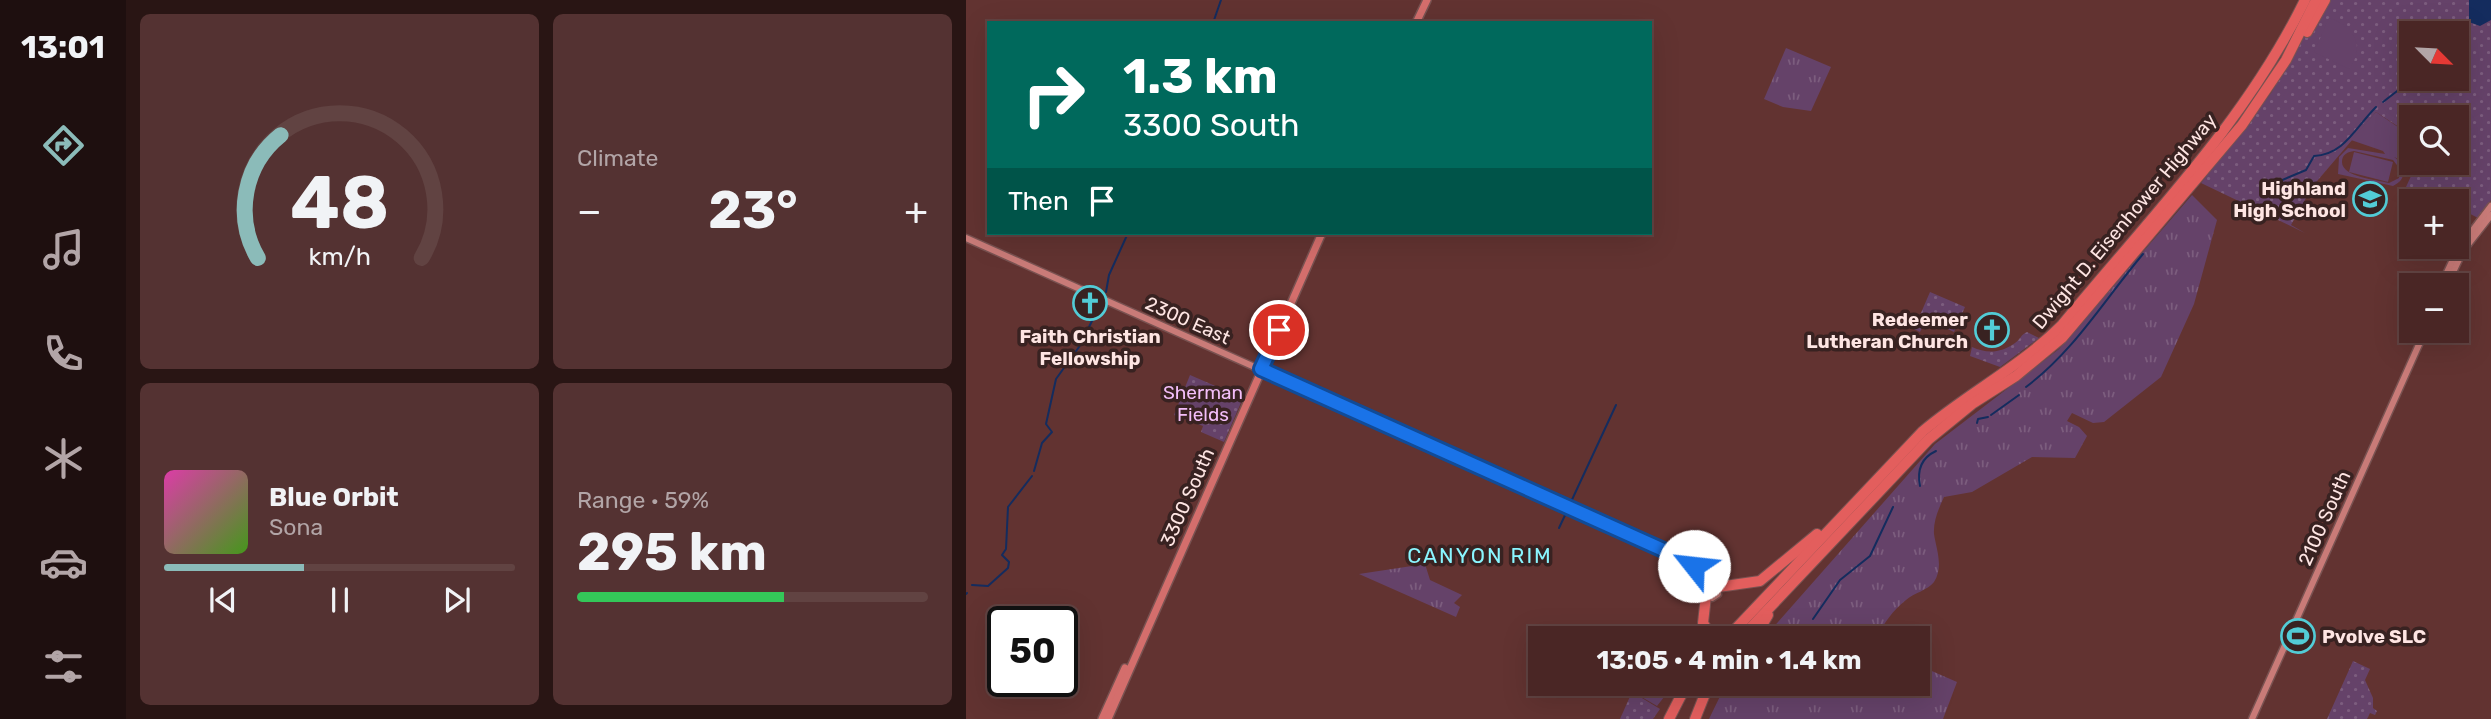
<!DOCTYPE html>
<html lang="en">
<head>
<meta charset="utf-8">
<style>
  :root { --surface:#4a2625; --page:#543232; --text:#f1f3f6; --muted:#b2a5a7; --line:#614342; --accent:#8bbbb9 }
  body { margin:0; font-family:Rubik,sans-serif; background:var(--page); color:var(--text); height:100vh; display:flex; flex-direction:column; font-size:26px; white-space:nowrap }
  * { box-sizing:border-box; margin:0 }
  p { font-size:23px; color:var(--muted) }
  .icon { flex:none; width:38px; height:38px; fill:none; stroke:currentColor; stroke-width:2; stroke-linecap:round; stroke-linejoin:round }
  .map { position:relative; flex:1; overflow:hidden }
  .sheet { display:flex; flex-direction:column; gap:14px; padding:14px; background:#291514; width:840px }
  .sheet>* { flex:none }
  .guide { position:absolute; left:21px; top:21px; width:665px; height:214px; border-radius:0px; box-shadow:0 7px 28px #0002,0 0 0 2px var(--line); background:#00695c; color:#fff; overflow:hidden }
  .needle { width:46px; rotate:114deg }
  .fabs { position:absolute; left:1433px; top:21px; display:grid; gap:14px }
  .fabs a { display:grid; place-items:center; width:70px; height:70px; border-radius:0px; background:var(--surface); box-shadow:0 7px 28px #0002,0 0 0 2px var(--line); font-size:35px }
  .speed { position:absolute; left:21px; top:606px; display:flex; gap:14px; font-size:35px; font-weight:700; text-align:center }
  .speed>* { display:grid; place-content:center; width:91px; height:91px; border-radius:50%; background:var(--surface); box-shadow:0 7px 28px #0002,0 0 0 2px var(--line); line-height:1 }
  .speed .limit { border:4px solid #111; border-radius:10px; background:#fff; color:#111 }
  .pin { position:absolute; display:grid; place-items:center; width:60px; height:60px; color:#fff; margin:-30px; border:4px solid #fff; border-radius:50%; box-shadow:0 2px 7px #0007 }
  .me { position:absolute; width:77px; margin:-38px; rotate:299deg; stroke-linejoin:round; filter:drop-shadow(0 0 5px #0008) }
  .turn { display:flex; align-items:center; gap:24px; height:147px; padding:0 21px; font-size:32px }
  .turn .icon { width:91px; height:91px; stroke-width:2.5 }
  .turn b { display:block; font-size:49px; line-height:60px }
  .then { display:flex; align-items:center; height:66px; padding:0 21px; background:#0003; gap:14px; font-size:26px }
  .big { font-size:52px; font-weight:700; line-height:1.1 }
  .sheet .card { flex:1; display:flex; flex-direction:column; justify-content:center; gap:10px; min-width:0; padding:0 24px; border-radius:10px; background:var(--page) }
  .sheet .dial { align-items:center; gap:0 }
  .dial svg { height:182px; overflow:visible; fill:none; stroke:var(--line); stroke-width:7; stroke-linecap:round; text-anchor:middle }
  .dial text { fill:var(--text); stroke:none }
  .song { display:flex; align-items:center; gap:21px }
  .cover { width:84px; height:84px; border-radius:10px; background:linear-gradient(135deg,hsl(320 70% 55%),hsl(100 70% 35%)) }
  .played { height:7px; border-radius:4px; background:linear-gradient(90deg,var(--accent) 40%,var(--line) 40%) }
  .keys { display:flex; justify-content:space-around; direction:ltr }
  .heat { display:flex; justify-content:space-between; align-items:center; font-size:38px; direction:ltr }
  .charge { height:10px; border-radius:5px; background:linear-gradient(90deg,#34c759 59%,var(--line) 0) }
  .sheet .tiles { flex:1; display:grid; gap:14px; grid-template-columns:repeat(2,1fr) }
  .trip { position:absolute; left:562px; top:626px; width:402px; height:70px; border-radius:0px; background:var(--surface); box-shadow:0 7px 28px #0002,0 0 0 2px var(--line); font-weight:700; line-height:70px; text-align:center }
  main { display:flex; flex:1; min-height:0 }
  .menu { display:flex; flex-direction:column; width:126px; justify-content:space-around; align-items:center; background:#1e0f0f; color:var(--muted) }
  .menu .icon { width:49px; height:49px }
  .menu .current { color:var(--accent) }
  .menu b { font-size:32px; color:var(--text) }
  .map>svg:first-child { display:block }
  .grass { fill:url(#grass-tufts) }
  .park { fill:url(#park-dots); fill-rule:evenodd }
  .garden { fill:#654269; fill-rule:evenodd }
  .water { fill:#142c5e }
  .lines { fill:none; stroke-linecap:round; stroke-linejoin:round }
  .stream { stroke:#142c5e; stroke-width:2 }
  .secondary-casing { stroke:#795251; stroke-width:9 }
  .primary-casing { stroke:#795251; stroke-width:10 }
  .highway-casing { stroke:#795251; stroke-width:12 }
  .secondary { stroke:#c97b78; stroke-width:6 }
  .primary { stroke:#d46e6c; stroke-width:7 }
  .highway { stroke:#e35e5d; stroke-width:10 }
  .route-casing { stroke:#114b97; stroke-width:18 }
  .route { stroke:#1a73e8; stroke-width:12 }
  .labels { text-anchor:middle; stroke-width:7; stroke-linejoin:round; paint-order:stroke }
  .poi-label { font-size:19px; font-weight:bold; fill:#fee5e3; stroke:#382221; text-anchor:end }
  .street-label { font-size:19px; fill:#fee5e3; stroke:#382221 }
  .park-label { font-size:19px; fill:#f3bef9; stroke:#382221 }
  .neighbourhood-label { font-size:21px; letter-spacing:2px; fill:#8af6ff; stroke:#382221 }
</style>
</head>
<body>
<main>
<nav class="menu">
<b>13:01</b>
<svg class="icon current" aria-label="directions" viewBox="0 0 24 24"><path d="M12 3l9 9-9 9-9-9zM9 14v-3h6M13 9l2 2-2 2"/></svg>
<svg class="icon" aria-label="music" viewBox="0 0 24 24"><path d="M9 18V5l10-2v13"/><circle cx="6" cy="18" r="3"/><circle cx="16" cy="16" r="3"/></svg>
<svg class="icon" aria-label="phone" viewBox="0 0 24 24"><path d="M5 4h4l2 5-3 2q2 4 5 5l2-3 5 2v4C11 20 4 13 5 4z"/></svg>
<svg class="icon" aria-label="climate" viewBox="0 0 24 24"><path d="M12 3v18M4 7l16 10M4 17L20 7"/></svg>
<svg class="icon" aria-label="car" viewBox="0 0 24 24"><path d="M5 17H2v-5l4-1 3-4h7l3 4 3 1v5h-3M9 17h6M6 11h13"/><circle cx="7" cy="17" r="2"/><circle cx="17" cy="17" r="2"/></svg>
<svg class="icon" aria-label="filters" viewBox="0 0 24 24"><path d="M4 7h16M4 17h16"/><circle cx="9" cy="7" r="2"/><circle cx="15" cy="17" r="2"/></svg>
</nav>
<section class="sheet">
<div class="tiles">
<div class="card dial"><svg viewBox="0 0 100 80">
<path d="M14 69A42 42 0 1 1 86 69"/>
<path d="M14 69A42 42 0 0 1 24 15" stroke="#8bbbb9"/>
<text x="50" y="56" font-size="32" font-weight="700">48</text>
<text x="50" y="72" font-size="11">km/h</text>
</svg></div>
<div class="card"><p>Climate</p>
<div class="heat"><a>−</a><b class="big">23°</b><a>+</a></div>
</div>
<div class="card">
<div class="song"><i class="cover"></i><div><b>Blue Orbit</b><p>Sona</p></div></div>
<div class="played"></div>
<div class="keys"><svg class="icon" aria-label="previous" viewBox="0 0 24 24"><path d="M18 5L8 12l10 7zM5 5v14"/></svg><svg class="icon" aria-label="pause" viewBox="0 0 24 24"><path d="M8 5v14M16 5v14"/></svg><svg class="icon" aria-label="next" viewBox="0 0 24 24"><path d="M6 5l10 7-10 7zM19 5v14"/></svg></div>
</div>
<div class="card"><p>Range · 59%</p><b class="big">295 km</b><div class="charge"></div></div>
</div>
</section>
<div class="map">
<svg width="1525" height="719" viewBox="0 0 1525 719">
  <defs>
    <pattern id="grass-tufts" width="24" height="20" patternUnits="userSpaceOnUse" patternTransform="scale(1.75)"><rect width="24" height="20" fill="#654269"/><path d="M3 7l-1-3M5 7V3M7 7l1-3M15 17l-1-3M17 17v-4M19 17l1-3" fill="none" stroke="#7c5d7e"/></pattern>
    <pattern id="park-dots" width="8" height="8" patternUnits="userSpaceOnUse" patternTransform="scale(1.75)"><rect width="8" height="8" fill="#654269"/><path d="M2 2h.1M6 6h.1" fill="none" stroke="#7c5d7e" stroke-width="1.8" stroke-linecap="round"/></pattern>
  </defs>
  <rect width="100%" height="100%" fill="#623331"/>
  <!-- grass -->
  <g class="grass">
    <polygon points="820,48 865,67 845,111 817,107 798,99"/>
    <path d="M1226 195 1251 220 1228 304 1195 377 1138 422 1127 423 1106 413 1101 421 1113 427 1121 436 1109 458 1066 457 1006 492 978 497C973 508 967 521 968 534 970 548 978 567 968 582 962 590 948 593 940 600 927 610 917 624 910 639H797L969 444 1093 349Z"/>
    <polygon points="459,564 464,580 496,595 488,603 494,607 490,617 393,574"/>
    <polygon points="952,665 991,682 977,719 743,719 760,684 952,684"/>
  </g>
  <!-- park -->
  <g class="park">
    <path d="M1357 0H1525V200L1512 218 1491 207V201H1475L1440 187 1451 163H1491V117H1446L1445 135 1410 112 1346 187 1325 225 1339 233 1235 183 1305 93ZM1446 33H1491V79H1446Z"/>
    <polygon points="964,292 999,307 988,332 960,319 954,332 948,329"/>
    <path d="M1061 332 1073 338 1034 367 1004 356 1006 347C1021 354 1035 353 1049 343 1055 339 1054 335 1061 332Z"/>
    <polygon points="224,375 277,398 258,442 235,432 237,426 208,415"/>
    <polygon points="1387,661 1404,669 1399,680 1407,698 1407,708 1411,711 1409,715 1404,713 1401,719 1361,719"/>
    <polygon points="666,692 694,709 687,719 654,719"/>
  </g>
  <!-- garden -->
  <g class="garden">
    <path d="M1363 18C1388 26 1400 47 1383 69L1348 52Z"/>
    <path d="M1410 112 1445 136 1446 163H1450L1448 166 1428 157C1440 165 1442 179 1427 186L1372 174 1373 157 1382 148 1419 154 1417 151 1385 140ZM1388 151 1427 160 1434 169 1433 178 1423 183C1411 180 1376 177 1376 162 1376 154 1382 152 1388 151Z"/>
    <polygon points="1388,152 1427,162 1422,182 1383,172"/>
    <polygon points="225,384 236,391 239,398 242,385 270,398 258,426 242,412 241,424 213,412"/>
    <polygon points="671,684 706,687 691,706 667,692"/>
  </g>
  <!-- water -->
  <polygon class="water" points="1503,0 1525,0 1525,20 1514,26 1503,22"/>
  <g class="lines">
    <!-- stream -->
    <g class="stream">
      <polyline points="247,23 255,0"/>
      <polyline points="1482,33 1503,22"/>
      <polyline points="1417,102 1435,88 1438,78 1446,72"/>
      <path d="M1295 189 1340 170 1348 156C1378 155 1389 128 1410 107"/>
      <polyline points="140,292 143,275 162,233"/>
      <path d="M1060 387C1109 350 1138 300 1177 254"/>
      <polyline points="1025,415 1053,395"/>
      <polyline points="1011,423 1012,419 1022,417"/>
      <polyline points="68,471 76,443 86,432 80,424 90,379 113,347 134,305"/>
      <path d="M954 486C951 471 955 458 970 451"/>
      <polyline points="604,504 650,405"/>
      <polyline points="593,528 601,511"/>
      <polyline points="6,585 22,586 42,568 43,562 36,555 40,549 42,507 66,476"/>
      <polyline points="0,594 1,593"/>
      <polyline points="847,619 874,580 904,556 927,507"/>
    </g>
    <!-- secondary casing -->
    <g class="secondary-casing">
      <g id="secondary">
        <polyline points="0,238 718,559 744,582"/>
        <polyline points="1475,285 1491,251 1525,206"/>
        <polyline points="1481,285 1497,251 1525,215"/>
        <polyline points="748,576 752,594 746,598 740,596 739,585 750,584"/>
        <polyline points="1286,719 1459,331"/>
      </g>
    </g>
    <!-- primary casing -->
    <g class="primary-casing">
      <g id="primary">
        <polyline points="450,23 461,0"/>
        <polyline points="136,719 159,668"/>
        <polyline points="142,719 356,233"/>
      </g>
    </g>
    <!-- highway casing -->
    <g class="highway-casing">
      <g id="highway">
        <polyline points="1341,32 1359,0"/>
        <polyline points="752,587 794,581 851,534"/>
        <polyline points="740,596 737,623 747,639"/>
        <path d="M760 639 957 431C1002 393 1054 367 1096 325 1182 220 1279 123 1339 0"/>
        <polyline points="774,639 963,439 1006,404 1050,376 1096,338 1276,125 1320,60 1350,0"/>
        <polyline points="788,639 802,615"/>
        <polyline points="703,719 721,684"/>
        <polyline points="729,719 743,684"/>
      </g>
    </g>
    <!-- secondary -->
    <use href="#secondary" class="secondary"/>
    <!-- primary -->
    <use href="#primary" class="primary"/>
    <!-- highway -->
    <use href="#highway" class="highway"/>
  </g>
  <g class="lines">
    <!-- route casing -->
    <g class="route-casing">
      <polyline id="route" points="313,330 295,369 704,553 728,566"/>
    </g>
    <!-- route -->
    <use href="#route" class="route"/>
  </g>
  <!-- icons -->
  <defs>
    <g id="school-ring" transform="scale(1.75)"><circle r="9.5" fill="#382221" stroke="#52ccd6" stroke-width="1.5"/><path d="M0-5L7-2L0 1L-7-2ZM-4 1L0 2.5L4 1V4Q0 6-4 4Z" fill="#52ccd6"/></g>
    <g id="church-ring" transform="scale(1.75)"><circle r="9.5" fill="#382221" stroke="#52ccd6" stroke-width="1.5"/><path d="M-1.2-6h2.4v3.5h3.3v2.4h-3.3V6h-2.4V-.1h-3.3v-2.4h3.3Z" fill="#52ccd6"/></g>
    <g id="stadium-ring" transform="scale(1.75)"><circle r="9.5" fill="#382221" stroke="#52ccd6" stroke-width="1.5"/><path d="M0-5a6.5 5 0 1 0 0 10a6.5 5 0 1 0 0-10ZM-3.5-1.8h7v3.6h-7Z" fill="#52ccd6"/></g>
  </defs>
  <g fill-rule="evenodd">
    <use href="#school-ring" x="1404" y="199"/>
    <use href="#church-ring" x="124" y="303"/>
    <use href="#church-ring" x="1026" y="330"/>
    <use href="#stadium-ring" x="1332" y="636"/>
  </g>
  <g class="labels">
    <!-- poi labels -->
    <g class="poi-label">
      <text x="1380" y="195">Highland<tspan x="1380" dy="22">High School</tspan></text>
      <text x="1002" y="326">Redeemer<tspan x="1002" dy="22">Lutheran Church</tspan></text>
      <text x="124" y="343" text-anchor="middle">Faith Christian<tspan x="124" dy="22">Fellowship</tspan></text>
      <text x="1356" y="643" text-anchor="start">Pvolve SLC</text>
    </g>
    <!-- street labels -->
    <g class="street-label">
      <text transform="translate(1158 221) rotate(-50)" y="7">Dwight D. Eisenhower Highway</text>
      <text transform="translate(222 320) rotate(24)" y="7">2300 East</text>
      <text transform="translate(221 497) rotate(-66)" y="7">3300 South</text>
      <text transform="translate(1358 518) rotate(-66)" y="7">2100 South</text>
    </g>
    <!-- park labels -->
    <g class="park-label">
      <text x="237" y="399">Sherman<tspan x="237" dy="22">Fields</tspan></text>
    </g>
    <!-- neighbourhood labels -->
    <g class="neighbourhood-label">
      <text x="514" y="563">CANYON RIM</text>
    </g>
  </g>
</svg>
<div class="fabs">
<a><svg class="needle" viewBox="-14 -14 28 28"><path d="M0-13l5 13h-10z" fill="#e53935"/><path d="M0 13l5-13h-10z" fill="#b2a5a7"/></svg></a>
<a><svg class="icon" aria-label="search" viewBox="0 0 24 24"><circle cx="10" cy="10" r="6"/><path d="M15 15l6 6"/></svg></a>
<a>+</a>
<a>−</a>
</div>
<div class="speed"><div class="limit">50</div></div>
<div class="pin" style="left:313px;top:330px;background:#d93025"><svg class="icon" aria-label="arrive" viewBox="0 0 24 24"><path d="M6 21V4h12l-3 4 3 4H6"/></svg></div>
<svg class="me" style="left:728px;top:566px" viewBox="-20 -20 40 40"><circle r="19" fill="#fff"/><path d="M0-13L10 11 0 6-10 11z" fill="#1a73e8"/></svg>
<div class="trip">13:05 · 4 min · 1.4 km</div>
<div class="guide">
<div class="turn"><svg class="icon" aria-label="right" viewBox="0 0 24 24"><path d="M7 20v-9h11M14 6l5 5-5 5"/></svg><div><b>1.3 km</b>3300 South</div></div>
<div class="then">Then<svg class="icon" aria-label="arrive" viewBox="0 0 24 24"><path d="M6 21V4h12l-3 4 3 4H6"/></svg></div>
</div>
</div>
</main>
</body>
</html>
